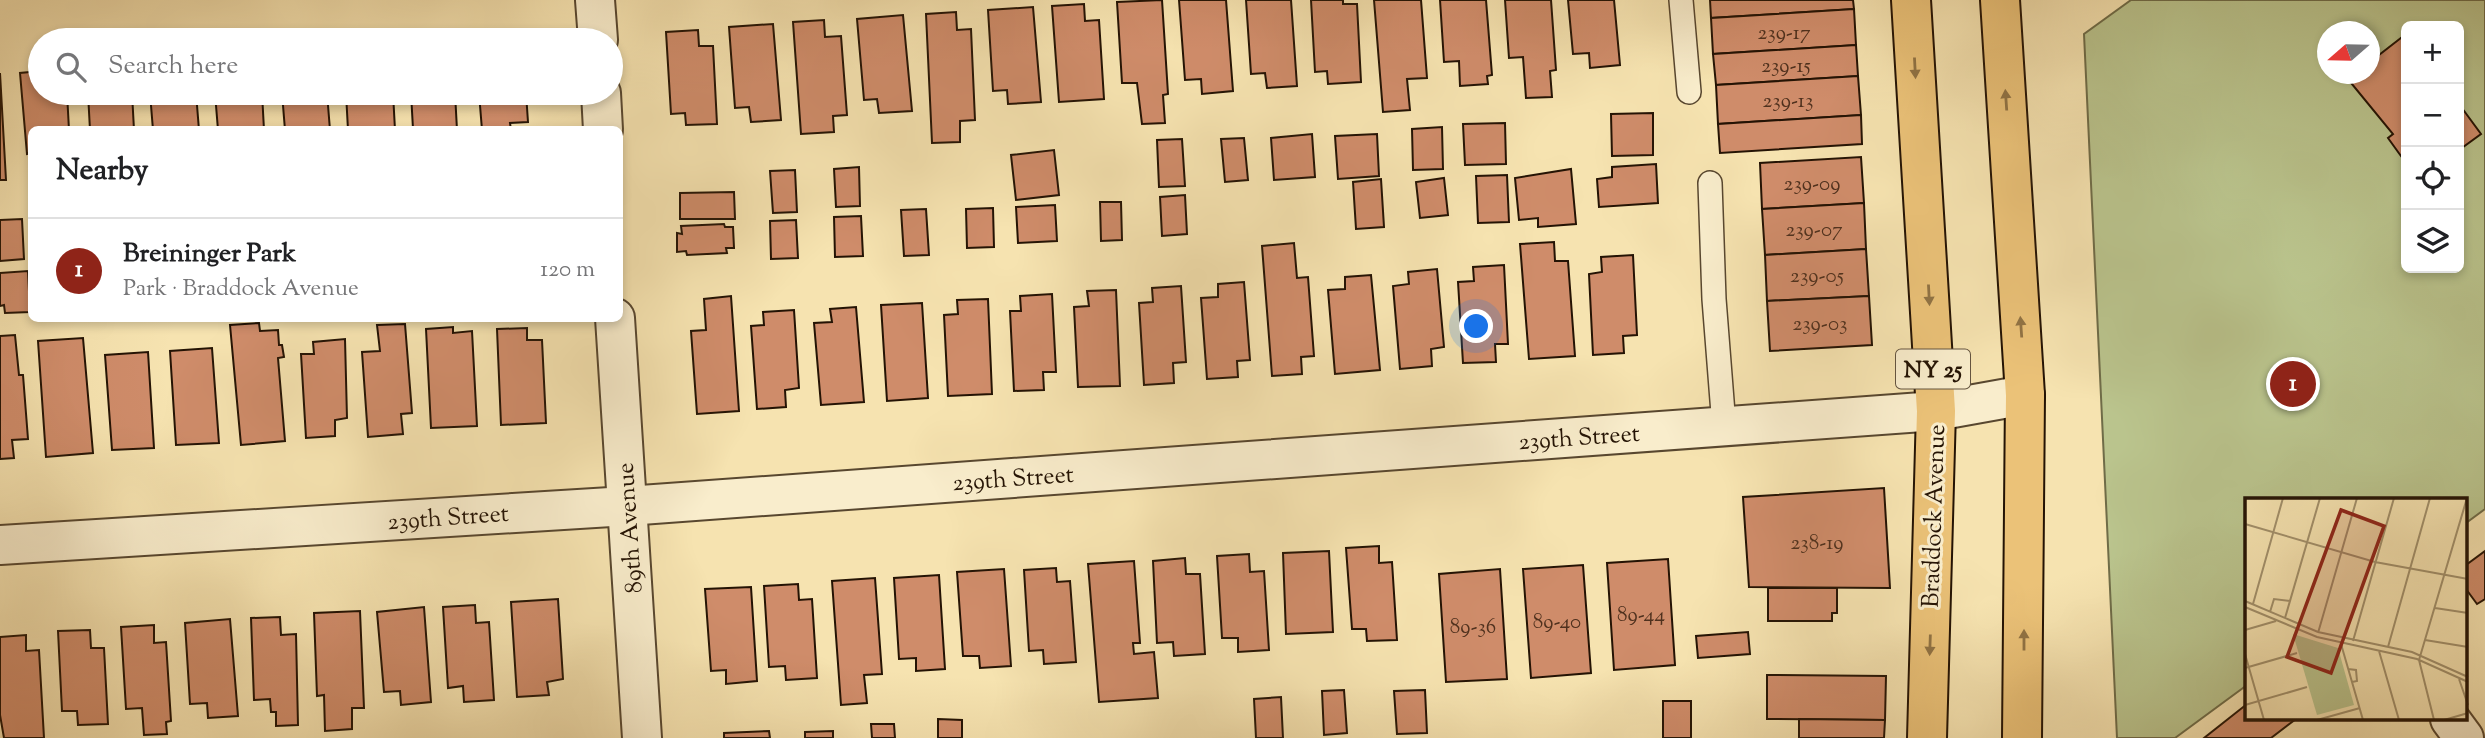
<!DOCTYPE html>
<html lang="en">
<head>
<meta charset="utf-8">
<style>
	:root { --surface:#fff; --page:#f6f6f6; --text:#202124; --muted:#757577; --line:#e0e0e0; --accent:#8f2418 }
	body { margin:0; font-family:"Sorts Mill Goudy",serif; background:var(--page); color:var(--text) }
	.controls { position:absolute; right:21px; top:21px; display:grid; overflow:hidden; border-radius:10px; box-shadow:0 4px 10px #0003 }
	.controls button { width:63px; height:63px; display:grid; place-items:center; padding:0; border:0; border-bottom:2px solid var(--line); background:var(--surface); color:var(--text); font:35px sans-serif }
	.compass { position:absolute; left:2317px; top:21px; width:63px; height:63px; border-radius:50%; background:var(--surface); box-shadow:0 4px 10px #0003; rotate:250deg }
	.you { position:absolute; left:1477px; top:327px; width:24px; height:24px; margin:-18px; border:5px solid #fff; border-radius:50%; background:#1a73e8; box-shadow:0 0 0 10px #1a73e833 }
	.badge { display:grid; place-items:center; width:46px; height:46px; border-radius:50%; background:var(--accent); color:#fff; font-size:23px; font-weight:700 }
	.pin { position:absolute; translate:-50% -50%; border:4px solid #fff; box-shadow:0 2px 7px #0006 }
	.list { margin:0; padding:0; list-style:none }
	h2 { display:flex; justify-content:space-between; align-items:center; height:91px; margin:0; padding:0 28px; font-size:30px }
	h2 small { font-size:23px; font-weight:400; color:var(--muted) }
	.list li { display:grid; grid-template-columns:46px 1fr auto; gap:21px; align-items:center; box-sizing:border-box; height:105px; padding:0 28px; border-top:2px solid var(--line) }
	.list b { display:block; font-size:26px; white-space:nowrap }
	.list p { margin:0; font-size:23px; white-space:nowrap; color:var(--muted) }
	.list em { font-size:23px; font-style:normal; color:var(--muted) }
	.icon { flex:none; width:38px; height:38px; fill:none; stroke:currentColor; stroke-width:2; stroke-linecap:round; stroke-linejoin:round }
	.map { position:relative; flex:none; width:2485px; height:738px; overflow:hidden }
	.search { position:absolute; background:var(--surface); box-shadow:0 4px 10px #0003; left:28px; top:28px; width:595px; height:77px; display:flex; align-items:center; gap:18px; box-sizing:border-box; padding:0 24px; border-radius:38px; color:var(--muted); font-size:26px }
	.panel { position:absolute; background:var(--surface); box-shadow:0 4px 10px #0003; left:28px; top:126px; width:595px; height:196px; border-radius:10px }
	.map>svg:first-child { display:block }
	.green { fill:#bac48d; stroke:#6f6c48; stroke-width:2; fill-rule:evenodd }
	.building { fill:#cf8c6a; stroke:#241304; stroke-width:2 }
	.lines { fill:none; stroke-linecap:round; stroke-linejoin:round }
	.lane-casing { stroke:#58472f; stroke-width:26 }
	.street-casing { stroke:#58472f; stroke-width:42 }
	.primary-casing { stroke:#241304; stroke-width:42 }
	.lane { stroke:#f9edcc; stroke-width:23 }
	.street { stroke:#f9edcc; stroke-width:38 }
	.primary { stroke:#ebc278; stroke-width:38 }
	.oneway { fill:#917344 }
	.labels { text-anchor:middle; stroke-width:6; stroke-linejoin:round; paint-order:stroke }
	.number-label { font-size:21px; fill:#4f311e }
	.shield { fill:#f9edcc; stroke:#645440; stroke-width:2 }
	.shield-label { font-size:23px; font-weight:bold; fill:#241304 }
	.street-label { font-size:24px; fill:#241304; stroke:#f9edcc }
	.inset-road { fill:none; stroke:#a2906b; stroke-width:2 }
	.view { fill:#8f2418; fill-opacity:0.15; stroke:#8f2418; stroke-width:3.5 }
	.inset-edge { fill:none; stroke:#241304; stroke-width:3.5 }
</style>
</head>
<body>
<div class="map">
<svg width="2485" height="738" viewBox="0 0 2485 738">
	<rect width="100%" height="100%" fill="#f6e3b0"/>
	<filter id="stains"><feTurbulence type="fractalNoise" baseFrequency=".00286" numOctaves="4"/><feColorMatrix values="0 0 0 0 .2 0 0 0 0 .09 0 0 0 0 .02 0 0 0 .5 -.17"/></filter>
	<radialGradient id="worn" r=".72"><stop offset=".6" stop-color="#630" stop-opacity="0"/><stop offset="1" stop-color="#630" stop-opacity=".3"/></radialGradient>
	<!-- green -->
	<path class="green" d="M2131,0h354v509l-19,14v-23h-219v185l-72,53h-58l-33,-704zM2406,26h53v242h-53zM2328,32h42v42h-42z"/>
	<!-- building -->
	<g class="building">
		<polygon points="1162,0 1168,94 1163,95 1165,123 1142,124 1137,83 1122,83 1117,2"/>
		<polygon points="1179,0 1226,0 1233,91 1202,94 1201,79 1185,80"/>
		<polygon points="1246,0 1291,0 1297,86 1267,88 1265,73 1251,74"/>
		<polygon points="1311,0 1343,0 1343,4 1357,4 1361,82 1328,84 1327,71 1315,72"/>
		<polygon points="1374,0 1421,0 1427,78 1407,79 1410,110 1383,112"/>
		<polygon points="1440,0 1486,0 1492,75 1487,76 1488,84 1460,86 1459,61 1444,62"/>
		<polygon points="1505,0 1551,0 1556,70 1550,71 1552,97 1526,98 1523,57 1509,58"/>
		<polygon points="1568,0 1614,0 1620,65 1590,68 1589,53 1573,54"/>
		<polygon points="1710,0 1853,0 1854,9 1711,18"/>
		<polygon points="1084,4 1085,21 1099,20 1104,99 1059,102 1052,6"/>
		<polygon points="1033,7 1041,102 1008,104 1007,90 993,91 988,10"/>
		<polygon points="1854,9 1856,45 1713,54 1711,18"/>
		<polygon points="956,12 957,30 971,29 975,120 960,121 960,142 932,143 926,14"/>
		<polygon points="903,15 912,111 879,113 877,99 864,100 857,19"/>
		<polygon points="824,20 825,37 841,36 847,115 833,116 834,132 801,134 793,22"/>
		<polygon points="773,24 781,120 751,122 749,107 735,108 729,27"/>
		<polygon points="698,30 699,46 713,46 717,124 686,125 685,113 671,114 666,32"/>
		<polygon points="2406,34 2406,163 2388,138 2393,134 2347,78 2354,74 2370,74 2370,62"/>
		<polygon points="1856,45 1858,76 1716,85 1713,54"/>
		<polygon points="40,71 40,93 67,93 69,130 32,130 32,153 27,154 20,73"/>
		<polygon points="0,73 6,180 0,180"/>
		<polygon points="1858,76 1861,115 1718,124 1716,85"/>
		<polygon points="88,93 132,93 134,130 90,130"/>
		<polygon points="150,93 196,93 199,130 153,130"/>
		<polygon points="215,93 262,93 264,130 218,130"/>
		<polygon points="282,93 327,93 330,130 285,130"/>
		<polygon points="346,93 393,93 395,130 348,130"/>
		<polygon points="411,93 455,93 457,130 413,129"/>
		<polygon points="479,93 526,93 528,122 510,123 511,130 482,130"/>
		<polygon points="2459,104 2481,134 2459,150"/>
		<polygon points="1653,113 1653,155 1612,156 1611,114"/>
		<polygon points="1861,115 1862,144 1720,153 1718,124"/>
		<polygon points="1505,123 1506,164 1465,165 1463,124"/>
		<polygon points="1442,127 1443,169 1413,170 1412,129"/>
		<polygon points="1312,134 1315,177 1274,180 1271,138"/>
		<polygon points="1377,134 1379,176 1338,179 1335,136"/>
		<polygon points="1244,138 1248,180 1225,182 1221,139"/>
		<polygon points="1182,139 1185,186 1159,187 1157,140"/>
		<polygon points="1054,150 1059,195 1016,200 1011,155"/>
		<polygon points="1861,157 1864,203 1762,209 1760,163"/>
		<polygon points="1656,164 1658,203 1599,207 1597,179 1612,177 1612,167"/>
		<polygon points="859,167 860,206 836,207 834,169"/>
		<polygon points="1571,169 1576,224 1538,227 1538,218 1519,220 1515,178"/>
		<polygon points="795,170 797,212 773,213 770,171"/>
		<polygon points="1507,175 1509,222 1478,223 1476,176"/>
		<polygon points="1444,178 1448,215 1420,218 1416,182"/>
		<polygon points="1381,179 1384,227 1356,229 1353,182"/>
		<polygon points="734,192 735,219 680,219 680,193"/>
		<polygon points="1185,195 1187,234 1162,236 1160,197"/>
		<polygon points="1100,202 1121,202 1122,240 1101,241"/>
		<polygon points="1864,203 1866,249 1765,255 1762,209"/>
		<polygon points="1055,205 1057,241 1018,243 1016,207"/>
		<polygon points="993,208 994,247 967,248 966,209"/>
		<polygon points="926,209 929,255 904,256 901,210"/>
		<polygon points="861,216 863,256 835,257 834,217"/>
		<polygon points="22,219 24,259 0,261 0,220"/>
		<polygon points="796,220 798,258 771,259 770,221"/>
		<polygon points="724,224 725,227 733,227 734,248 726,248 727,253 687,255 686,251 677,252 677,233 682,234 681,226"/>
		<polygon points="1554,242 1555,261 1568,261 1575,356 1529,359 1520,244"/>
		<polygon points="1294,243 1297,278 1308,277 1314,356 1301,357 1302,374 1272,376 1262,246"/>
		<polygon points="1866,249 1869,296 1767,301 1765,255"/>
		<polygon points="1633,255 1637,335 1623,336 1624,353 1593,355 1589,274 1602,272 1601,257"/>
		<polygon points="1504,265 1508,344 1495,344 1496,362 1463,363 1458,282 1474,281 1473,267"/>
		<polygon points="1437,269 1444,347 1431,349 1432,366 1400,369 1393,286 1409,284 1408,272"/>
		<polygon points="28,271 30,312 5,313 4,305 0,306 0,273"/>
		<polygon points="1371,275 1380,370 1335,374 1328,290 1345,289 1345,277"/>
		<polygon points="1244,282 1250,360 1237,361 1238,377 1207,379 1201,298 1218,297 1218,284"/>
		<polygon points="1181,286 1186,362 1173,363 1174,383 1144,385 1139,303 1153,302 1152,288"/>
		<polygon points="1116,290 1120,386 1078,387 1074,307 1089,306 1087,291"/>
		<polygon points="1052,294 1056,372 1043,372 1044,390 1014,391 1010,311 1021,311 1020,296"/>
		<polygon points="731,296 739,411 697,414 691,331 706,330 704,299"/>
		<polygon points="1869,296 1872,345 1770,351 1767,301"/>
		<polygon points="988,299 992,394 948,396 944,315 958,314 957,300"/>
		<polygon points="922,303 928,398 887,401 881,305"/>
		<polygon points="856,307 864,402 821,405 814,323 832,322 830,309"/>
		<polygon points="794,310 799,388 785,390 786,407 757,409 751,326 764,325 763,312"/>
		<polygon points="259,323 260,331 278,330 279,345 282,345 284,357 278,358 285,441 241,445 230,325"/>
		<polygon points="405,324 412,413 401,414 403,434 368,437 362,352 380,351 377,325"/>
		<polygon points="453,327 453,333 472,331 477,426 431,428 426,329"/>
		<polygon points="527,328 527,340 542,340 546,423 501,425 497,329"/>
		<polygon points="15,335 19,375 23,375 28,439 12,440 14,458 0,459 0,336"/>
		<polygon points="83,338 93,453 46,457 38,341"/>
		<polygon points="345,339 347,418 335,420 335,436 306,438 301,354 314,354 313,342"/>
		<polygon points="212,348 219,443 176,445 170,351"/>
		<polygon points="148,352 154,448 112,450 105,355"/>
		<polygon points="1884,488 1890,588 1749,587 1743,497"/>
		<polygon points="1379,546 1379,563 1392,562 1397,640 1367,641 1366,629 1352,629 1346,548"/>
		<polygon points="1329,551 1333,632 1286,634 1283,553"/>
		<polygon points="2485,551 2485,599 2477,604 2466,589 2466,565"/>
		<polygon points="1249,554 1250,572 1264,571 1269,650 1238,652 1238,638 1222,638 1217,556"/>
		<polygon points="1185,558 1186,574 1200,574 1205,654 1174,656 1173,642 1157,643 1153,561"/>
		<polygon points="1668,559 1675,665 1614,670 1607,563"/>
		<polygon points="1134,561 1140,643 1133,643 1134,654 1154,652 1158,698 1099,702 1088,564"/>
		<polygon points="1583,565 1591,673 1531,678 1523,569"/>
		<polygon points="1056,568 1057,582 1070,581 1076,662 1044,664 1043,650 1029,651 1024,570"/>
		<polygon points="1004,569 1011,666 980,668 979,656 963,656 957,572"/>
		<polygon points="1500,569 1507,679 1446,682 1439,574"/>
		<polygon points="939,575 945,669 916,671 916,658 899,659 894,578"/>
		<polygon points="875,578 882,674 864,675 867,703 841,705 832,581"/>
		<polygon points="798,584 799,600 812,599 817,678 786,680 785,666 769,667 764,586"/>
		<polygon points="751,587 757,681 726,684 726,670 711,671 705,589"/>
		<polygon points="1768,588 1837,588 1837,613 1832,613 1832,621 1768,621"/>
		<polygon points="558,599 563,679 547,682 549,695 517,697 511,602"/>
		<polygon points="475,605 476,623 489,622 494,700 464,702 463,686 448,688 443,607"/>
		<polygon points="424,607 431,702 401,705 400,691 384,692 377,612"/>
		<polygon points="360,611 364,708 352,708 352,729 325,731 324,695 317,696 314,613"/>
		<polygon points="280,617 281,635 296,634 298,725 276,726 276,712 271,712 270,699 254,700 251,618"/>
		<polygon points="230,619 238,716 208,718 207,703 190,704 185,623"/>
		<polygon points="154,625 154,643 166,642 171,721 166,722 167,734 144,735 142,708 126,709 121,627"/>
		<polygon points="90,630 91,648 104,648 108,724 78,725 77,711 62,711 58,631"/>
		<polygon points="1748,632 1750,654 1698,658 1696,636"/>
		<polygon points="26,635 26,651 39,650 44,738 4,738 0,715 0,637"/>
		<polygon points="1767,675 1886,676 1885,720 1767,719"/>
		<polygon points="1344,690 1347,733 1324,735 1322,691"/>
		<polygon points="1425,690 1427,733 1397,734 1394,691"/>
		<polygon points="1281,697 1283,738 1256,738 1254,699"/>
		<rect x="1663" y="701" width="28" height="37"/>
		<polygon points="2247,704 2247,719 2296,719 2271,738 2204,738"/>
		<polygon points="938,719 962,720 962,738 938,738"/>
		<polygon points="1799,719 1885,720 1884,738 1799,738"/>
		<polygon points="871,724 894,724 895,738 872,738"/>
		<polygon points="769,731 770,738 724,738 724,733"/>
		<polygon points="833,731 833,738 805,738 805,732"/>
	</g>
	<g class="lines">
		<defs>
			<g id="lane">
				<polyline points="1681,0 1689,92"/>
				<polyline points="1710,183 1714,299 1724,426"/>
			</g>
			<g id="street">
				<polyline points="595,0 598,40"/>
				<polyline points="601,93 603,130"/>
				<polyline points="615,318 642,738"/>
				<polyline points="0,545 627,506 1936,411 2025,395"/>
				<polyline points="2450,719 2464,738"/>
			</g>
			<g id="primary">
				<polyline points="1911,0 1936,411 1927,738"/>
				<polyline points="2000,0 2025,395 2022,738"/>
			</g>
		</defs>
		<!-- lane casing -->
		<use href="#lane" class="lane-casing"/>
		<!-- street casing -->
		<use href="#street" class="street-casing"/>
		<!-- primary casing -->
		<use href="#primary" class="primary-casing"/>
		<!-- lane -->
		<use href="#lane" class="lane"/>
		<!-- street -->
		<use href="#street" class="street"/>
		<!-- primary -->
		<use href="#primary" class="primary"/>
	</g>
	<!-- one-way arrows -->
	<defs><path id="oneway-solid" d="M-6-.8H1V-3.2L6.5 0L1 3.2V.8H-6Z" transform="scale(1.75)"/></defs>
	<g class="oneway">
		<use href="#oneway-solid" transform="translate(1915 68) rotate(87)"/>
		<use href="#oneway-solid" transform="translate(2006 100) rotate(-94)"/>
		<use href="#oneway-solid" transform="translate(1929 295) rotate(87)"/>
		<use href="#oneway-solid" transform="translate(2021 327) rotate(-94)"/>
		<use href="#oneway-solid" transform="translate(2024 640) rotate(-90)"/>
		<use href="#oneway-solid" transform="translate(1930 645) rotate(92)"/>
	</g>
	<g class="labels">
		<!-- number labels -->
		<g class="number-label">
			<text x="1784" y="39">239-17</text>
			<text x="1786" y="72">239-15</text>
			<text x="1788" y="107">239-13</text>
			<text x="1812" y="190">239-09</text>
			<text x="1814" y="236">239-07</text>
			<text x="1817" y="282">239-05</text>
			<text x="1820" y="330">239-03</text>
			<text x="1817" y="549">238-19</text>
			<text x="1641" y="621">89-44</text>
			<text x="1557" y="628">89-40</text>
			<text x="1473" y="633">89-36</text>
		</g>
		<!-- shield labels -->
		<rect class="shield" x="1896" y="349.5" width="74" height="39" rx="5"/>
		<g class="shield-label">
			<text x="1933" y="377">NY 25</text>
		</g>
		<!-- street labels -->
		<g class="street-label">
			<text transform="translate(1579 437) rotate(-4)" y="8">239th Street</text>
			<text transform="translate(1013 478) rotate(-4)" y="8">239th Street</text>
			<text transform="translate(1933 516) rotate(-88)" y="8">Braddock Avenue</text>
			<text transform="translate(448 517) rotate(-4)" y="8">239th Street</text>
			<text transform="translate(629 528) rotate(-94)" y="8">89th Avenue</text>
		</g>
	</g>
	<!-- overview -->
	<g transform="translate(2245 498)">
		<rect width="222" height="222" fill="#f6e3b0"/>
		<path d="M48,136l45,14 16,57 -37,10z" fill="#bac48d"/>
		<path class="inset-road" d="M0,26l130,38 93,17M0,103l73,31 94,20 56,25M8,106l30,-106M0,109l72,30 100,22 51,23M190,110l33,5M25,114l4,-13 16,2M40,120l35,-120M0,132l31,-9M73,135l39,-135M180,142l43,7M108,143l41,-143M96,146l22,76M143,149l42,-149M134,153l20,69M0,156l19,66M0,170l52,-15M103,171l8,1 1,11 -5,1M214,181l9,26M0,207l62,-18M72,222l43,-12M189,222l-15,-60 48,-162M199,222l24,-7"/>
		<path class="view" d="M96,12l43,16 -53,147 -44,-16z"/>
		<rect width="222" height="222" class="inset-edge"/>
	</g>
	<rect width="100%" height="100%" filter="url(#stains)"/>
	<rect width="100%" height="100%" fill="url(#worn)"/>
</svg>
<div class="controls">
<button>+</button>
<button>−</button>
<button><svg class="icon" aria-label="locate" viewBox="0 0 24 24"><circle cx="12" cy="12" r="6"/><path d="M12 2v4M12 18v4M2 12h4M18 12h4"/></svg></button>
<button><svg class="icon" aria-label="layers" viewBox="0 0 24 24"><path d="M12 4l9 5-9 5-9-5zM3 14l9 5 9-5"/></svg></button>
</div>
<svg class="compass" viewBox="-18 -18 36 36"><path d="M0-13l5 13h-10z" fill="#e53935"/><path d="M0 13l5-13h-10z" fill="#757577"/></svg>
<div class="you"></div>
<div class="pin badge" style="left:2293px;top:384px">1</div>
<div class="search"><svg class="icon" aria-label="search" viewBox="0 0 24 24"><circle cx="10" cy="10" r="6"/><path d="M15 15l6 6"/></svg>Search here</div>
<section class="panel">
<h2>Nearby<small></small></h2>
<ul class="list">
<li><span class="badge">1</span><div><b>Breininger Park</b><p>Park · Braddock Avenue</p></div><em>120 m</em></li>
</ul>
</section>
</div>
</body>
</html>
